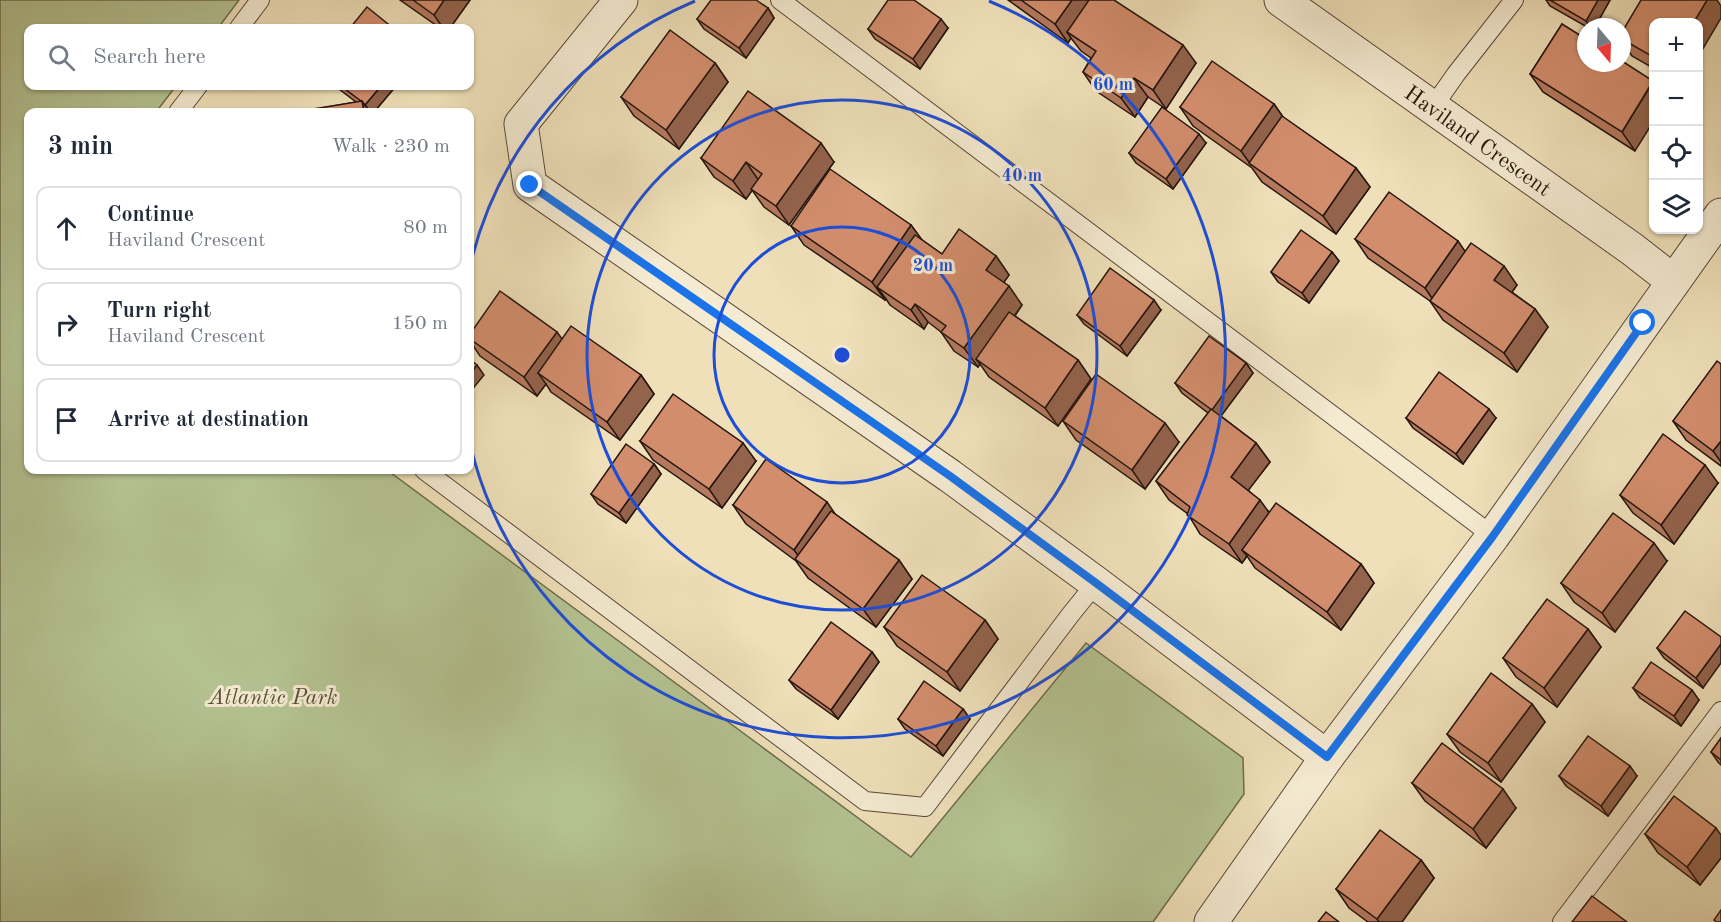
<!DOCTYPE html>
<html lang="en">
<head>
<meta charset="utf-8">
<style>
	:root { --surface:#fff; --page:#f6f6f7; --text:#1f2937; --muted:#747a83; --line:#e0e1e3 }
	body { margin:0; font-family:"Old Standard TT",serif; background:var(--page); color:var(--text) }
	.controls { position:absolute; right:18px; top:18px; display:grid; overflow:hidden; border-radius:12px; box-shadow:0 2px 4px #0004 }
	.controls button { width:54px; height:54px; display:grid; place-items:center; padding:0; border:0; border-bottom:2px solid var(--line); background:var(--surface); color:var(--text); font:30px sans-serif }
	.compass { position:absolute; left:1577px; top:18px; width:54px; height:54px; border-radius:50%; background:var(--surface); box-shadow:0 2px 4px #0004; rotate:161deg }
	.stop { position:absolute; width:18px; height:18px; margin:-14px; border:4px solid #1a73e8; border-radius:50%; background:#fff }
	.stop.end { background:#1a73e8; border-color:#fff; box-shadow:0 2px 6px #0008 }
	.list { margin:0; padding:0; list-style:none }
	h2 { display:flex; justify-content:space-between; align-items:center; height:78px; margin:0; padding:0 24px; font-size:26px }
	h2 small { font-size:20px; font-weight:400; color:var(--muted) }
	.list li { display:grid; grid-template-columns:39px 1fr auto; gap:18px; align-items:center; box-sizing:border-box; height:84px; margin:0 12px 12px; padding:0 12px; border:2px solid var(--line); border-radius:12px }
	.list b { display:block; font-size:22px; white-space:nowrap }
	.list p { margin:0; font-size:20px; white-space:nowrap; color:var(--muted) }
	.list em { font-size:20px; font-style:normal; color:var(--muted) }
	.icon { flex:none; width:33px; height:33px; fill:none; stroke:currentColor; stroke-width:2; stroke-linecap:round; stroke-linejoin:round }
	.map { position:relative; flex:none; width:1721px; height:922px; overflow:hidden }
	.search { position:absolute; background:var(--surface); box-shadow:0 2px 4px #0004; left:24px; top:24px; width:450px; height:66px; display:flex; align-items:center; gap:15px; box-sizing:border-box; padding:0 21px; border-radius:12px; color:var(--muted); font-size:22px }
	.panel { position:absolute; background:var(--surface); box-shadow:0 2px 4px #0004; left:24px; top:108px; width:450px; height:366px; border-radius:12px }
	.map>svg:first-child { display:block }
	.green { fill:#b5c392; stroke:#6d6c50; stroke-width:1.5 }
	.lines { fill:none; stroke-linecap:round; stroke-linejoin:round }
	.service-casing { stroke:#584839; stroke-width:20 }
	.minor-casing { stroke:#584839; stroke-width:35 }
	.service { stroke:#f5ebd2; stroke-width:18 }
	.minor { stroke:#f5ebd2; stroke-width:33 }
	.wall { fill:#b5795e; stroke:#25150e; stroke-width:1.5 }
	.shaded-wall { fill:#93634c; stroke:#25150e; stroke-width:1.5 }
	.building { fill:#d28d6d; stroke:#25150e; stroke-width:1.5 }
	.route { stroke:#1a73e8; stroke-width:8 }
	.ring { fill:none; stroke:#1d4ed8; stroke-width:3 }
	.labels { text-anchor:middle; stroke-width:6; stroke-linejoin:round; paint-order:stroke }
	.street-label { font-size:22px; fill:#25150e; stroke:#f5ebd2 }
	.park-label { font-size:22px; font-style:italic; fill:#57523c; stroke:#f5ebd2 }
	.centre { fill:#1d4ed8; stroke:#f5ebd2; stroke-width:3 }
	.ring-label { font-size:18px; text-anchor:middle; font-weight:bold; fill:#1d4ed8; stroke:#f5ebd2; stroke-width:6; stroke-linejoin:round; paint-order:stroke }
</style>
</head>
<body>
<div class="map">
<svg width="1721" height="922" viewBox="0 0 1721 922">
	<rect width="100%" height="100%" fill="#efe0b9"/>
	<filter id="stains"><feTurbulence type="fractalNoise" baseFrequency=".00333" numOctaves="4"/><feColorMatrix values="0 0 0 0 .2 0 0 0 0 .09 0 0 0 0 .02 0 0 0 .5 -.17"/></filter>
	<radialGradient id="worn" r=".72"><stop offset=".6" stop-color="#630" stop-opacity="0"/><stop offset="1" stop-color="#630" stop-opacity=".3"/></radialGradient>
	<!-- green -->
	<polygon class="green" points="0,0 239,0 218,28 28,28 28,86 176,86 156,112 28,112 28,470 387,470 911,857 1086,643 1243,758 1244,794 1153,922 0,922"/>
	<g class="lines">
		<defs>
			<g id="service">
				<polyline points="780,0 1493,536"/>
				<polyline points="239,28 260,0"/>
				<polyline points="1433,107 1456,74 1514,0"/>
				<polyline points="178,112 198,86"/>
				<polyline points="424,470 865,801 925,807 1071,614 1096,583"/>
				<polyline points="1562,922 1721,711"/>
			</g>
			<g id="minor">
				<polyline points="621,0 521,124 530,185 950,476 1096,583 1327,757"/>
				<path id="s1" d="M1281,0l351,249 41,32"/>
				<polyline points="1211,922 1327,757 1493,536 1721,215"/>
			</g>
		</defs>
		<!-- service casing -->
		<use href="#service" class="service-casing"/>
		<!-- minor casing -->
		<use href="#minor" class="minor-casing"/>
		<!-- service -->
		<use href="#service" class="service"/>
		<!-- minor -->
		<use href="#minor" class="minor"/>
	</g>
	<!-- wall -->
	<g class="wall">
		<polygon points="400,0 470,0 450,28 440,28"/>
		<polygon points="1008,0 1114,0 1196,63 1166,109 1148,97 1135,117 1096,91 1083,72 1091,58 1081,51 1071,38 1068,43"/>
		<polygon points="1546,0 1610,0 1595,27 1587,27 1550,6"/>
		<polygon points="768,8 774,18 746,58 704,29 697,19"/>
		<polygon points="1653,22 1653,68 1632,56 1622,41 1622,32"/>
		<polygon points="1562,24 1635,151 1543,92 1530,74"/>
		<polygon points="948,28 920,69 875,39 868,29"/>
		<polygon points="715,63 728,82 679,149 634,116 621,97"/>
		<polygon points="335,86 396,86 374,112 301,112 356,102"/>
		<polygon points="1274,104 1283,117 1356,168 1370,187 1336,234 1262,182 1252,168 1193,126 1180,107"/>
		<polygon points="1206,143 1173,189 1136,163 1129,153"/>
		<polygon points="701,158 834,162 789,225 764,207 752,190 746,199 714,177"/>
		<polygon points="911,225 921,239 942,254 996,256 1009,275 1004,282 1022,305 1015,316 1078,360 1091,379 1058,426 989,377 980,364 978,367 954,351 941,332 928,322 924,329 890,305 886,299 885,300 804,245 791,226"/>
		<polygon points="1355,239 1465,251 1517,285 1512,292 1535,309 1548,327 1517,372 1443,320 1430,301 1368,258"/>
		<polygon points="1332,252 1339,261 1309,303 1278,282 1271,272"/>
		<polygon points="1161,310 1127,356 1084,324 1077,315"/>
		<polygon points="470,334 562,339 641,375 654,394 620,440 551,392 546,384 537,396 480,356 470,341"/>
		<polygon points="1246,363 1253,373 1221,416 1256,443 1270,462 1248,490 1269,512 1361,564 1374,583 1341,630 1255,568 1247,556 1242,563 1200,534 1188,514 1169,500 1156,481 1208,413 1182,393 1175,383"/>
		<polygon points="1721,364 1721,466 1686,440 1673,421"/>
		<polygon points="1406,418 1496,418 1463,464 1413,428"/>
		<polygon points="1063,421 1179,442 1145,489 1076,440"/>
		<polygon points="640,441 756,461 722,508 653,460"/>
		<polygon points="654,464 661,474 626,523 598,504 591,494"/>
		<polygon points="1718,483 1674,544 1633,513 1620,495"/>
		<polygon points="733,505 835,514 899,560 912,579 876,627 808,578 796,561 746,524"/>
		<polygon points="1667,561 1615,632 1574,602 1561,583"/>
		<polygon points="985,620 998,639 960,691 897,646 884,627"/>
		<polygon points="1588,629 1601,647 1557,707 1516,677 1503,658"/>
		<polygon points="1721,637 1703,688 1664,658 1657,648"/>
		<polygon points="872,652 879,662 838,719 796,689 789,680"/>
		<polygon points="1633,688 1699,700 1681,726 1640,698"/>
		<polygon points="1532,704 1545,722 1501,782 1460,752 1447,734"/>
		<polygon points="963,709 970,719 943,756 905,729 898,719"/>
		<polygon points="1721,738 1721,765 1718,762 1711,752"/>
		<polygon points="1559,776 1637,776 1608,816 1566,786"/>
		<polygon points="1412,783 1516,808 1486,848 1425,801"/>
		<polygon points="1645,834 1721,835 1721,858 1700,885 1658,853"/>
		<polygon points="1421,860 1434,878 1402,922 1368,922 1349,908 1336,889"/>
	</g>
	<!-- shaded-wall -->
	<g class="shaded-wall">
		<polygon points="444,0 470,0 450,28 443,28 434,15"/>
		<polygon points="1072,0 1098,0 1067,32 1071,38 1068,43 1055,24"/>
		<polygon points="1598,0 1610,0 1595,27 1590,27 1586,21"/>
		<polygon points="1707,0 1717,0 1721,6 1721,18 1698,57 1698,22 1694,22"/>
		<polygon points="768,8 774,18 746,58 739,48"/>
		<polygon points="941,19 948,28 920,69 913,59"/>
		<polygon points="1183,45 1196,63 1166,109 1153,90"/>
		<polygon points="715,63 728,82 679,149 666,130"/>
		<polygon points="1134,78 1148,97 1135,117 1121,98"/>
		<polygon points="1653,82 1653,122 1635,151 1622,132"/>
		<polygon points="381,86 396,86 374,112 371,112 365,105"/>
		<polygon points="362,101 370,112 364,112"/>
		<polygon points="1274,104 1287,123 1251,165 1241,151"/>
		<polygon points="1199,134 1206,143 1173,189 1166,179"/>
		<polygon points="821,143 834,162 789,225 776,206"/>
		<polygon points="746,162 759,181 746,199 733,181"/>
		<polygon points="1356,168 1370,187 1336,234 1323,216"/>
		<polygon points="911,225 925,244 877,287 886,299 885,300 872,282"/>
		<polygon points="1458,241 1471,260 1438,307 1425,288"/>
		<polygon points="1332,252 1339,261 1309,303 1302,293"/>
		<polygon points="996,256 1009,275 999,289 986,270"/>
		<polygon points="1504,266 1517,285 1507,299 1494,280"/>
		<polygon points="1009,286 1022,305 981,362 976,359 980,364 978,367 964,348"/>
		<polygon points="1154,300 1161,310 1127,356 1120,346"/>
		<polygon points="915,304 928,322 924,329 911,310"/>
		<polygon points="1535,309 1548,327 1517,372 1504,353"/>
		<polygon points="557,332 570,350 538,373 546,384 537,396 524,377"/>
		<polygon points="1078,360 1091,379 1058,426 1045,408"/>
		<polygon points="1246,363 1253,373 1218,420 1211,410"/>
		<polygon points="477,365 484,375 470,392 470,374"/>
		<polygon points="641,375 654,394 620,440 607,422"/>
		<polygon points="1489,409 1496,418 1463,464 1456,454"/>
		<polygon points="1165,423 1179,442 1145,489 1132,470"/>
		<polygon points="1721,441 1721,462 1713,451"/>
		<polygon points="743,443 756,461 722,508 709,489"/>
		<polygon points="1256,443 1270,462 1244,496 1231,477"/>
		<polygon points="654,464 661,474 626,523 619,513"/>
		<polygon points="1705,465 1718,483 1674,544 1661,525"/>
		<polygon points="1260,500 1273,518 1242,550 1247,556 1242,563 1229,544"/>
		<polygon points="827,502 840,521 807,568 794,550"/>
		<polygon points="1654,543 1667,561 1615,632 1602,613"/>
		<polygon points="899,560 912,579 876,627 863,609"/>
		<polygon points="1361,564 1374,583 1341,630 1327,612"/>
		<polygon points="985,620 998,639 960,691 947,672"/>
		<polygon points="1588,629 1601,647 1557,707 1544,688"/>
		<polygon points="1721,644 1721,663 1703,688 1696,678"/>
		<polygon points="872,652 879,662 838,719 831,710"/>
		<polygon points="1692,690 1699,700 1681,726 1674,716"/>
		<polygon points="1532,704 1545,722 1501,782 1488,763"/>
		<polygon points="963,709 970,719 943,756 936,746"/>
		<polygon points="1630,766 1637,776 1608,816 1601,806"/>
		<polygon points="1503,789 1516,808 1486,848 1473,829"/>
		<polygon points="1716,828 1721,835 1721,858 1700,885 1687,867"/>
		<polygon points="1421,860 1434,878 1402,922 1379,922 1377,919"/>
	</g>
	<!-- building -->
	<g class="building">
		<polygon points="413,0 444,0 434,15"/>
		<polygon points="711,0 756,0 768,8 739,48 697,19"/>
		<polygon points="888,0 914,0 941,19 913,59 868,29"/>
		<polygon points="1021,0 1072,0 1055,24"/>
		<polygon points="1089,0 1114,0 1183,45 1153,90 1134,78 1121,98 1083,72 1096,51 1067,32"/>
		<polygon points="1550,0 1598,0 1586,21"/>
		<polygon points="1641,0 1707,0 1694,22 1653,22 1653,57 1622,39 1622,32"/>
		<polygon points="367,7 393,28 350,28"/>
		<polygon points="1562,24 1586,39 1586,63 1622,63 1622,61 1653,81 1622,132 1530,74"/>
		<polygon points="670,30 715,63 666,130 621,97"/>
		<polygon points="1212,61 1274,104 1241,151 1180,107"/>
		<polygon points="341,86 381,86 365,105 362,101 361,101"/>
		<polygon points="748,91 821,143 776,206 751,189 762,174 746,162 733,181 701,158"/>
		<polygon points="362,101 364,112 301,112 301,111"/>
		<polygon points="1162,107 1199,134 1166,179 1129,153"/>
		<polygon points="1282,116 1356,168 1323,216 1249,163"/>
		<polygon points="830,169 911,225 872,282 791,226"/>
		<polygon points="1389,192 1458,241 1425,288 1355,239"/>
		<polygon points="959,229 996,256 986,270 1009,286 964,348 941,332 946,326 915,304 911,310 877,287 915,235 942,254"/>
		<polygon points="1301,230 1332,252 1302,293 1271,272"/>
		<polygon points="1471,243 1504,266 1494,280 1535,309 1504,353 1430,301"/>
		<polygon points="1110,268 1154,300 1120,346 1077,315"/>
		<polygon points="500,291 557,332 524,377 470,339 470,334"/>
		<polygon points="1009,312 1078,360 1045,408 976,359"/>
		<polygon points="571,326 641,375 607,422 538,373"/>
		<polygon points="1209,336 1246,363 1212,410 1175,383"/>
		<polygon points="470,359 477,365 470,374"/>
		<polygon points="1717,361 1721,364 1721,441 1713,451 1673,421"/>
		<polygon points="1439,372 1489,409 1456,454 1406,418"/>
		<polygon points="1096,374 1165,423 1132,470 1063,421"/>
		<polygon points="673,394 743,443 709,489 640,441"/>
		<polygon points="1211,409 1256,443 1231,477 1260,500 1229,544 1187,515 1190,507 1156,481"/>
		<polygon points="1663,434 1705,465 1661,525 1620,495"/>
		<polygon points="626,444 654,464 619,513 591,494"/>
		<polygon points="766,459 827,502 794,550 733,505"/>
		<polygon points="1276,503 1361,564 1327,612 1242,550"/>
		<polygon points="831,511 899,560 863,609 795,559"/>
		<polygon points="1613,513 1654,543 1602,613 1561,583"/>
		<polygon points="922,575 985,620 947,672 884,627"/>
		<polygon points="1547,599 1588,629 1544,688 1503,658"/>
		<polygon points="1685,611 1721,637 1721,644 1696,678 1657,648"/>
		<polygon points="831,622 872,652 831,710 789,680"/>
		<polygon points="1651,662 1692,690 1674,716 1633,688"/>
		<polygon points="1491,673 1532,704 1488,763 1447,734"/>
		<polygon points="924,681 963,709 936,746 898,719"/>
		<polygon points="1588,736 1630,766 1601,806 1559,776"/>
		<polygon points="1721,738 1721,760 1711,752"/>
		<polygon points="1442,743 1503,789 1473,829 1412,783"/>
		<polygon points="1674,796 1716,828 1687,867 1645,834"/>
		<polygon points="1380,830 1421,860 1377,919 1336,889"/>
		<polygon points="1592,896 1627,922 1572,922"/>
		<polygon points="1721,910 1721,922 1717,922 1714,920"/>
		<polygon points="1326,912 1339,922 1318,922"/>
	</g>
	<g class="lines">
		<!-- route -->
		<polyline class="route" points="530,185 950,476 1096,583 1327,757 1493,536 1643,323"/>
	</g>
	<!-- distance rings -->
	<g class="ring">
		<circle cx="842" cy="355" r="128"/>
		<circle cx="842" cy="355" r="255"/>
		<path d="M470 266A383 383 0 0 1 695 1M989 1A383 383 0 1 1 470 444"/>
	</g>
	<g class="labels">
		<!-- street labels -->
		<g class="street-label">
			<text dy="8" stroke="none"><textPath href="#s1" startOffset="242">Haviland Crescent</textPath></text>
		</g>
		<!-- park labels -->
		<g class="park-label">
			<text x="273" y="704">Atlantic Park</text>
		</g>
	</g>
	<circle cx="842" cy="355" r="9" class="centre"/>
	<g class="ring-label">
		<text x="1113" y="90">60 m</text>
		<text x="1022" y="181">40 m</text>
		<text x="933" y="271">20 m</text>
	</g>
	<rect width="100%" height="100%" filter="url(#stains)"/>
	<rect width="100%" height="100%" fill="url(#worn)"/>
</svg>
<div class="controls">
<button>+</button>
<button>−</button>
<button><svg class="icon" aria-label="locate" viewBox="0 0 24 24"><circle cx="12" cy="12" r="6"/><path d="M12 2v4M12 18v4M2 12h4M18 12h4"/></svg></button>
<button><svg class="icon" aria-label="layers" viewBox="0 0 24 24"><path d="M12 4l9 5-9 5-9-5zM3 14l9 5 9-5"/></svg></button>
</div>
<svg class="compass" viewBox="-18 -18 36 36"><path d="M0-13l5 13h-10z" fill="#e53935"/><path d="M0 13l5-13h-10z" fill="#747a83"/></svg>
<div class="stop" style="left:1643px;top:323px"></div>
<div class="stop end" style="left:530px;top:185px"></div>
<div class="search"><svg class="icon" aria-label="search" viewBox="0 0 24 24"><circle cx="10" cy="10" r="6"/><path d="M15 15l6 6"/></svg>Search here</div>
<section class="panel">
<h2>3 min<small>Walk · 230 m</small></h2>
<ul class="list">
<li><svg class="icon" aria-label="ahead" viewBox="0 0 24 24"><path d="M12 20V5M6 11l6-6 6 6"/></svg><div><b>Continue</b><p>Haviland Crescent</p></div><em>80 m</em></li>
<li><svg class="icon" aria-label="right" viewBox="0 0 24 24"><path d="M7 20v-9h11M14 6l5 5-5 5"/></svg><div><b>Turn right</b><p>Haviland Crescent</p></div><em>150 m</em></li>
<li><svg class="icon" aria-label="arrive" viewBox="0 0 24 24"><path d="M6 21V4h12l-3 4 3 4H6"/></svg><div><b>Arrive at destination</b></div></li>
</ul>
</section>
</div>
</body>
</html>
